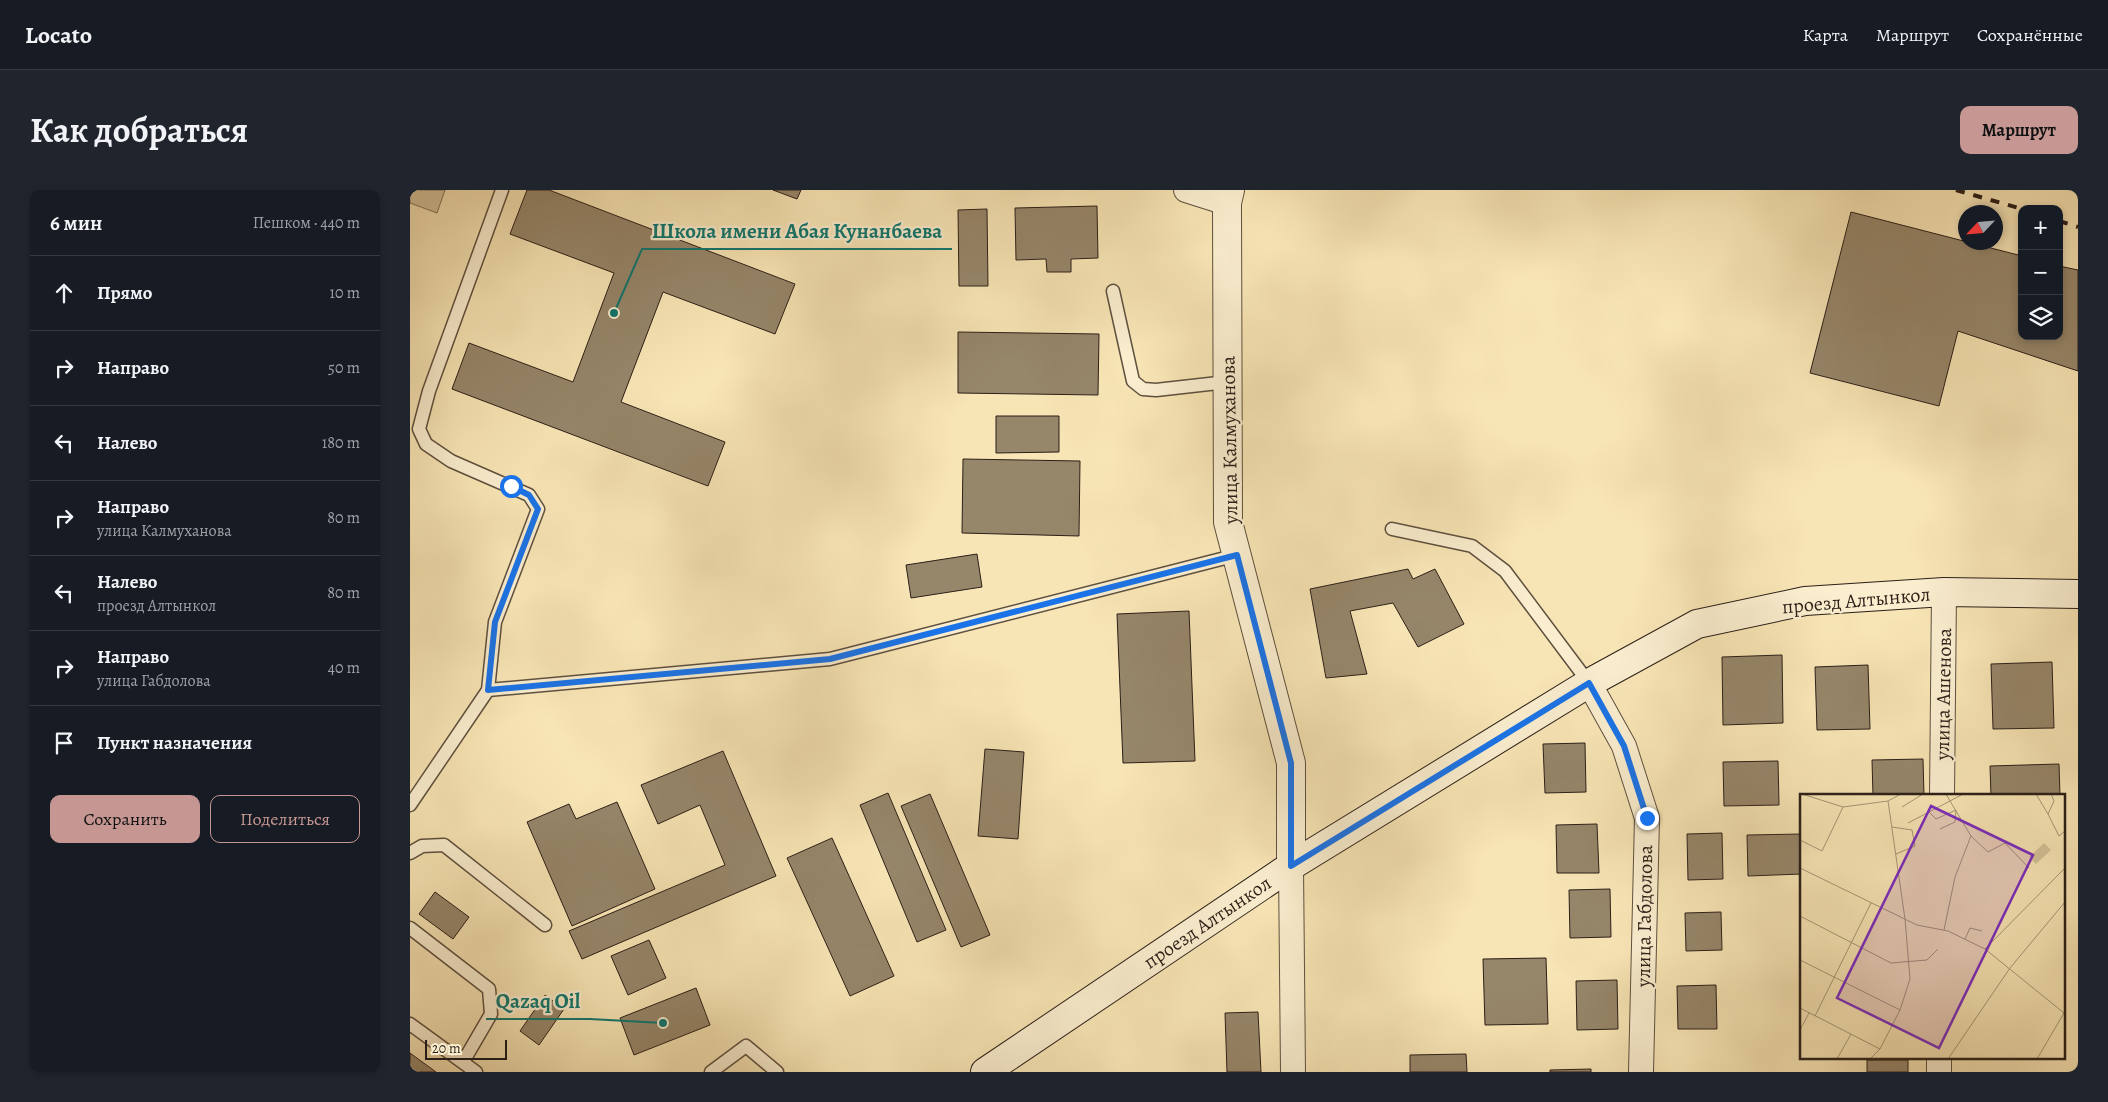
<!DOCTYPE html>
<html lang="ru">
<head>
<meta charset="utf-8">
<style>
	:root { --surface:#171b24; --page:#20242c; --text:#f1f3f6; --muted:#9ea1a6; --line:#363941; --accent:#c59692 }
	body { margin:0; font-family:Alegreya,serif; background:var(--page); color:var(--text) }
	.controls { position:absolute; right:15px; top:15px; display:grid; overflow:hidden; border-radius:10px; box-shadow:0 2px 8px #0003 }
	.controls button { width:45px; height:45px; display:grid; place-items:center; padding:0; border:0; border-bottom:1px solid var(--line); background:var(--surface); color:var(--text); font:25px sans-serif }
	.compass { position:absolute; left:1548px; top:15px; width:45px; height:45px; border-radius:50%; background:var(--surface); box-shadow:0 2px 8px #0003; rotate:244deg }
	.scale { position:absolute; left:15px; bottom:12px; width:82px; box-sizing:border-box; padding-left:5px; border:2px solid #2b1f18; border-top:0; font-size:14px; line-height:18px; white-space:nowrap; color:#2b1f18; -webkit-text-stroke:4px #faeecf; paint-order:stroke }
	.stop { position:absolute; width:15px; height:15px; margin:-11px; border:4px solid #1a73e8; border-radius:50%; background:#fff }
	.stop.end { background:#1a73e8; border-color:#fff; box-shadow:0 1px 5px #0008 }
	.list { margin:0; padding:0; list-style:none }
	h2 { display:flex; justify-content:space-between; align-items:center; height:65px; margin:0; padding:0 20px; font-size:21px }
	h2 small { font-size:16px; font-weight:400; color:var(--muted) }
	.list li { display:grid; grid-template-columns:32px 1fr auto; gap:15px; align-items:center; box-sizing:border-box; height:75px; padding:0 20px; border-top:1px solid var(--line) }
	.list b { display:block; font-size:19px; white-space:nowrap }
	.list p { margin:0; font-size:16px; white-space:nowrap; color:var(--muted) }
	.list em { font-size:16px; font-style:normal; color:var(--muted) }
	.actions { display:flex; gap:10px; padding:15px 20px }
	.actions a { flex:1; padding:11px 0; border:1px solid var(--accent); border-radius:10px; text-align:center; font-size:18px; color:var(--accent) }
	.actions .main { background:var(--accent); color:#111 }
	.icon { flex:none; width:28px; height:28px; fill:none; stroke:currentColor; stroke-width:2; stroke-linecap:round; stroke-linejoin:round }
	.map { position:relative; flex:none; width:1668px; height:882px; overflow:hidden; border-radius:10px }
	header { display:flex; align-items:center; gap:30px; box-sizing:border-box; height:70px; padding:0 25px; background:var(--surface); border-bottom:1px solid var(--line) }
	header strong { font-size:24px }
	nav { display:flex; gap:28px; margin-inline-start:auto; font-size:18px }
	.intro { display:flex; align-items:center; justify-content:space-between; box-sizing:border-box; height:120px; padding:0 30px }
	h1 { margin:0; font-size:35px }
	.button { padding:12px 22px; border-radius:10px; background:var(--accent); color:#111; font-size:18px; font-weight:700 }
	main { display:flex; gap:30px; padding:0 30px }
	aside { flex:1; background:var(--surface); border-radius:10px; box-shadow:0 2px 8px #0003 }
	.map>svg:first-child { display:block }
	.green { fill:#d5c39a; stroke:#807159 }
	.building { fill:#96866a; stroke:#2b1f18 }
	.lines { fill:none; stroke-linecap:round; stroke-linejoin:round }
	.service-casing { stroke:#5e503f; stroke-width:15 }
	.minor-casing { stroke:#5e503f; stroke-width:26 }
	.tertiary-casing { stroke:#5e503f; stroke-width:30 }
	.secondary-casing { stroke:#2b1f18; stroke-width:30 }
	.service { stroke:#faeecf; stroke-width:12 }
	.minor { stroke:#faeecf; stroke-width:24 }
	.tertiary { stroke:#faeecf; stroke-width:28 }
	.secondary { stroke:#faeecf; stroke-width:28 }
	.rail { stroke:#2b1f18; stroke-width:4; stroke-dasharray:9 9; stroke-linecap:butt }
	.route { stroke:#1a73e8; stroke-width:6 }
	.labels { text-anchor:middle; stroke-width:4.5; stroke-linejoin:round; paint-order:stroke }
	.street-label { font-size:20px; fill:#2b1f18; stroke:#faeecf }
	.inset-road { fill:none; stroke:#a69676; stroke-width:1 }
	.view { fill:#7b2cbf; fill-opacity:0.15; stroke:#7b2cbf; stroke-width:2.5 }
	.inset-edge { fill:none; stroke:#2b1f18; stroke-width:2.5 }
	.leader { fill:none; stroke:#0f766e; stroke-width:2 }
	.callout-dot { fill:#0f766e; stroke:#faeecf; stroke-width:2 }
	.callout-label { font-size:21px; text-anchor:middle; font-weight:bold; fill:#0f766e; stroke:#faeecf; stroke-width:4.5; stroke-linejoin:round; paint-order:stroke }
</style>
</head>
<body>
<header>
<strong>Locato</strong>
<nav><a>Карта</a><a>Маршрут</a><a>Сохранённые</a></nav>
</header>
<div class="intro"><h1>Как добраться</h1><a class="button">Маршрут</a></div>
<main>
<aside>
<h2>6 мин<small>Пешком · 440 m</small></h2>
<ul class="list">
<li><svg class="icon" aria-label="ahead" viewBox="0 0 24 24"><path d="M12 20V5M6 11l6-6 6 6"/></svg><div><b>Прямо</b></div><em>10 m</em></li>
<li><svg class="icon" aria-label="right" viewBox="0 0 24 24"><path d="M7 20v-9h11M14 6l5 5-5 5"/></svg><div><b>Направо</b></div><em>50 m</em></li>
<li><svg class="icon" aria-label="left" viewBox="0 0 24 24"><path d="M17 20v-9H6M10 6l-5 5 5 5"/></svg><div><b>Налево</b></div><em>180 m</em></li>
<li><svg class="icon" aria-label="right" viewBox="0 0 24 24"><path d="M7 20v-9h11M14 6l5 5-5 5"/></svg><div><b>Направо</b><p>улица Калмуханова</p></div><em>80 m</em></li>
<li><svg class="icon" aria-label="left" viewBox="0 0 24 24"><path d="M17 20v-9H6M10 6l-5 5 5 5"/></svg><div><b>Налево</b><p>проезд Алтынкол</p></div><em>80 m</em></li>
<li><svg class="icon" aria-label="right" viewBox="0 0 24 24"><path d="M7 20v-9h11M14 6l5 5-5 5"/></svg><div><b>Направо</b><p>улица Габдолова</p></div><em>40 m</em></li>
<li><svg class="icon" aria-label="arrive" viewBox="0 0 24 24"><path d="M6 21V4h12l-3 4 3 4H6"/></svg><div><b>Пункт назначения</b></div></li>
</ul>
<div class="actions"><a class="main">Сохранить</a><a>Поделиться</a></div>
</aside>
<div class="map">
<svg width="1668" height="882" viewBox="0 0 1668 882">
	<rect width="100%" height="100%" fill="#f8e5b5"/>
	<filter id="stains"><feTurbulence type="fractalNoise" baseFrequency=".004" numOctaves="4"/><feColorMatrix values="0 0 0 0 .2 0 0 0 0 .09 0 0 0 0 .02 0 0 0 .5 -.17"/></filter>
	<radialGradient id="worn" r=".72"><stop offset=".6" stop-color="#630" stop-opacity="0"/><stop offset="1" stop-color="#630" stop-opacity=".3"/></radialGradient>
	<!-- green -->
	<polygon class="green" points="0,0 35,0 27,23 0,13"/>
	<!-- building -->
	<g class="building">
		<polygon points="117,0 139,0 385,94 365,144 253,102 211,212 315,252 298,296 42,199 59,153 163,192 204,83 100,44"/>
		<polygon points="363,0 391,0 387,9"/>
		<polygon points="687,16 688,68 661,69 661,82 637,82 636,69 606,70 605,18"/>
		<polygon points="577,19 578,96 549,96 548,20"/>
		<polygon points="1441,22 1612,66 1612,146 1649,146 1649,76 1668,80 1668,181 1548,141 1529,216 1400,183"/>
		<polygon points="548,142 689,144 688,205 548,203"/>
		<polygon points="586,226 649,226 649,262 586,263"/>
		<polygon points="553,269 670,271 669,346 552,343"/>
		<polygon points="567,364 572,397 501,408 496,375"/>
		<polygon points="998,379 1003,389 1025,379 1054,434 1008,457 983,413 940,421 957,484 916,488 900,399"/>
		<polygon points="779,421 785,571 713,573 707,424"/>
		<polygon points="1372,465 1373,533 1313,535 1312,467"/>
		<polygon points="1642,472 1644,538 1583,539 1581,474"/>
		<polygon points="1458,475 1460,539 1407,540 1405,477"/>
		<polygon points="1175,553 1176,602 1135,603 1133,554"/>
		<polygon points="575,559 614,562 608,649 568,646"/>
		<polygon points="313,561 366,686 172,769 159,741 315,675 290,615 248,634 231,595"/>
		<polygon points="1513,569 1514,606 1463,606 1462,570"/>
		<polygon points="1368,571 1369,615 1314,616 1313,572"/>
		<polygon points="1649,574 1650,606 1581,606 1580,576"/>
		<polygon points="478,603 536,740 507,752 450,615"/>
		<polygon points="520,604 580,745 551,757 491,616"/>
		<polygon points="207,612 245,699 162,736 117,632 159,614 166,629"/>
		<polygon points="1187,634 1189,683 1147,683 1146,635"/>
		<polygon points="1312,643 1313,689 1278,690 1277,644"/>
		<polygon points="1392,644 1392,684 1338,686 1337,645"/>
		<polygon points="422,648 484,786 440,806 377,668"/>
		<polygon points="1200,699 1201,747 1160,748 1159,700"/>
		<polygon points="25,702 59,727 43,749 9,724"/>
		<polygon points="1311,722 1312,760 1276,761 1275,723"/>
		<polygon points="239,750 256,788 218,805 201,766"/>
		<polygon points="1136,768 1138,834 1075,835 1073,769"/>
		<polygon points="1207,790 1208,839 1167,840 1166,791"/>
		<polygon points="1306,795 1307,839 1268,839 1267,796"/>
		<polygon points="286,798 300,835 224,865 210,828"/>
		<polygon points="135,805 154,819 129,855 110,841"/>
		<polygon points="848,822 851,882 817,882 815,823"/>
		<polygon points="0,863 26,882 0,882"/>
		<polygon points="1056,864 1057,882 1000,882 1000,865"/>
		<rect x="1457" y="870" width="41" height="12"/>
		<polygon points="1181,879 1181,882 1140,882 1140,880"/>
	</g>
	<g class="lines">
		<defs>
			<g id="service">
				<polyline points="703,101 723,191 733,199 746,200 817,192"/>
				<polyline points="982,339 1062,356 1095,381 1179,493"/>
				<polyline points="78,500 420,469 827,365"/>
				<polyline points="0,615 78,500 85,432 128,319 119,305 41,271 16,254 9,239 19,201 92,0"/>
				<polyline points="0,663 12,656 34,655 135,735"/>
				<polyline points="0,738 79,799 81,824 53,872"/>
				<polyline points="0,834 66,882"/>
				<polyline points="301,882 336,856 367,882"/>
			</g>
			<g id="minor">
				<polyline points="776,0 817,13"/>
				<polyline points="1179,493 1214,556 1237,628 1231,882"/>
				<polyline points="1532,606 1534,402"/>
				<polyline points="881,676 883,882"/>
				<polyline points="1529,882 1529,868"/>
			</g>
			<polyline id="tertiary" points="820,0 817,13 818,332 881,573 881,676"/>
			<polyline id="secondary" points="575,882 881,676 1179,493 1287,434 1395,411 1534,402 1668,404"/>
		</defs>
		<!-- service casing -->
		<use href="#service" class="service-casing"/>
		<!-- minor casing -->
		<use href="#minor" class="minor-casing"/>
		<!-- tertiary casing -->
		<use href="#tertiary" class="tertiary-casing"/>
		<!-- secondary casing -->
		<use href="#secondary" class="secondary-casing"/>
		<!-- service -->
		<use href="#service" class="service"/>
		<!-- minor -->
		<use href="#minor" class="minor"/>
		<!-- tertiary -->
		<use href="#tertiary" class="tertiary"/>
		<!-- secondary -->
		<use href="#secondary" class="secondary"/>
		<!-- rail -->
		<g class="rail">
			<polyline points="1546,0 1612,19"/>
			<polyline points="1649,31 1668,37"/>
		</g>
	</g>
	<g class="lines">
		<!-- route -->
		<polyline class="route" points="101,296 119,305 128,319 85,432 78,500 420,469 827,365 881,573 881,676 1179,493 1214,556 1237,628"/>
	</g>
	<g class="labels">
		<!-- street labels -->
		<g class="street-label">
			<text transform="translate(819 250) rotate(-91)" y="7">улица Калмуханова</text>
			<text transform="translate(1446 410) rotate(-5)" y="7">проезд Алтынкол</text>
			<text transform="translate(1533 504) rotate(-89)" y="7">улица Ашенова</text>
			<text transform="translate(1234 726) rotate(-89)" y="7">улица Габдолова</text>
			<text transform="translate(797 732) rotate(-34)" y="7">проезд Алтынкол</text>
		</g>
	</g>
	<!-- overview -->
	<g transform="translate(1390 604)">
		<rect width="265" height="265" fill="#f8e5b5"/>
		<path d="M244,49l7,7 -15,14 -7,-7z" fill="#d5c39a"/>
		<path class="inset-road" d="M2,0l41,13 45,-6 13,-7M146,0l4,7 13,-7M236,0l12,20M251,0l3,7 -6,13 11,22 6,-5M102,13l21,-13M129,18l7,7 20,-9 -1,12 -15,7M108,29l42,-22 21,35 17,16 17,-9 24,25M92,33l20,3 3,16 -19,8M0,46l22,11 21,-44M0,74l117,57 31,6 37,18 79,64M0,122l91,47 36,-3 11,-11M144,136l11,-53 16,-41M165,145l5,-11 12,3M185,155l80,-81M0,166l100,50M0,214l80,41M15,222l56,-113M0,236l9,-17M37,265l14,-25M70,265l10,-10 20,-39 10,-31 -5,-60 -17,-118M148,265l62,-91 55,-66M237,265l27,-46"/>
		<path class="view" d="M131,12l102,49 -94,193 -102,-50z"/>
		<rect width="265" height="265" class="inset-edge"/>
	</g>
	<!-- callouts -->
	<path class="leader" d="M204 123L232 59H542M253 833L180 829H76"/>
	<g class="callout-dot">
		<circle cx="204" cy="123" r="5"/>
		<circle cx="253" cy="833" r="5"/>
	</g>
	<g class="callout-label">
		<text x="387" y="48">Школа имени Абая Кунанбаева</text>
		<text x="128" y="818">Qazaq Oil</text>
	</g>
	<rect width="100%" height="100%" filter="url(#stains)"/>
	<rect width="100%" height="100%" fill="url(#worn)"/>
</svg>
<div class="controls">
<button>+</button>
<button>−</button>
<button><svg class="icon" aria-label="layers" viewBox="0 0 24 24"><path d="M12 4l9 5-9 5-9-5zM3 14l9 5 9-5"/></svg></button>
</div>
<svg class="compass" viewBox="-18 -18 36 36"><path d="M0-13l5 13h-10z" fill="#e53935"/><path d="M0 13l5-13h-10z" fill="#9ea1a6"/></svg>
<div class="scale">20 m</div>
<div class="stop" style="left:101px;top:296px"></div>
<div class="stop end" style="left:1237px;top:628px"></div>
</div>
</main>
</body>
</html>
